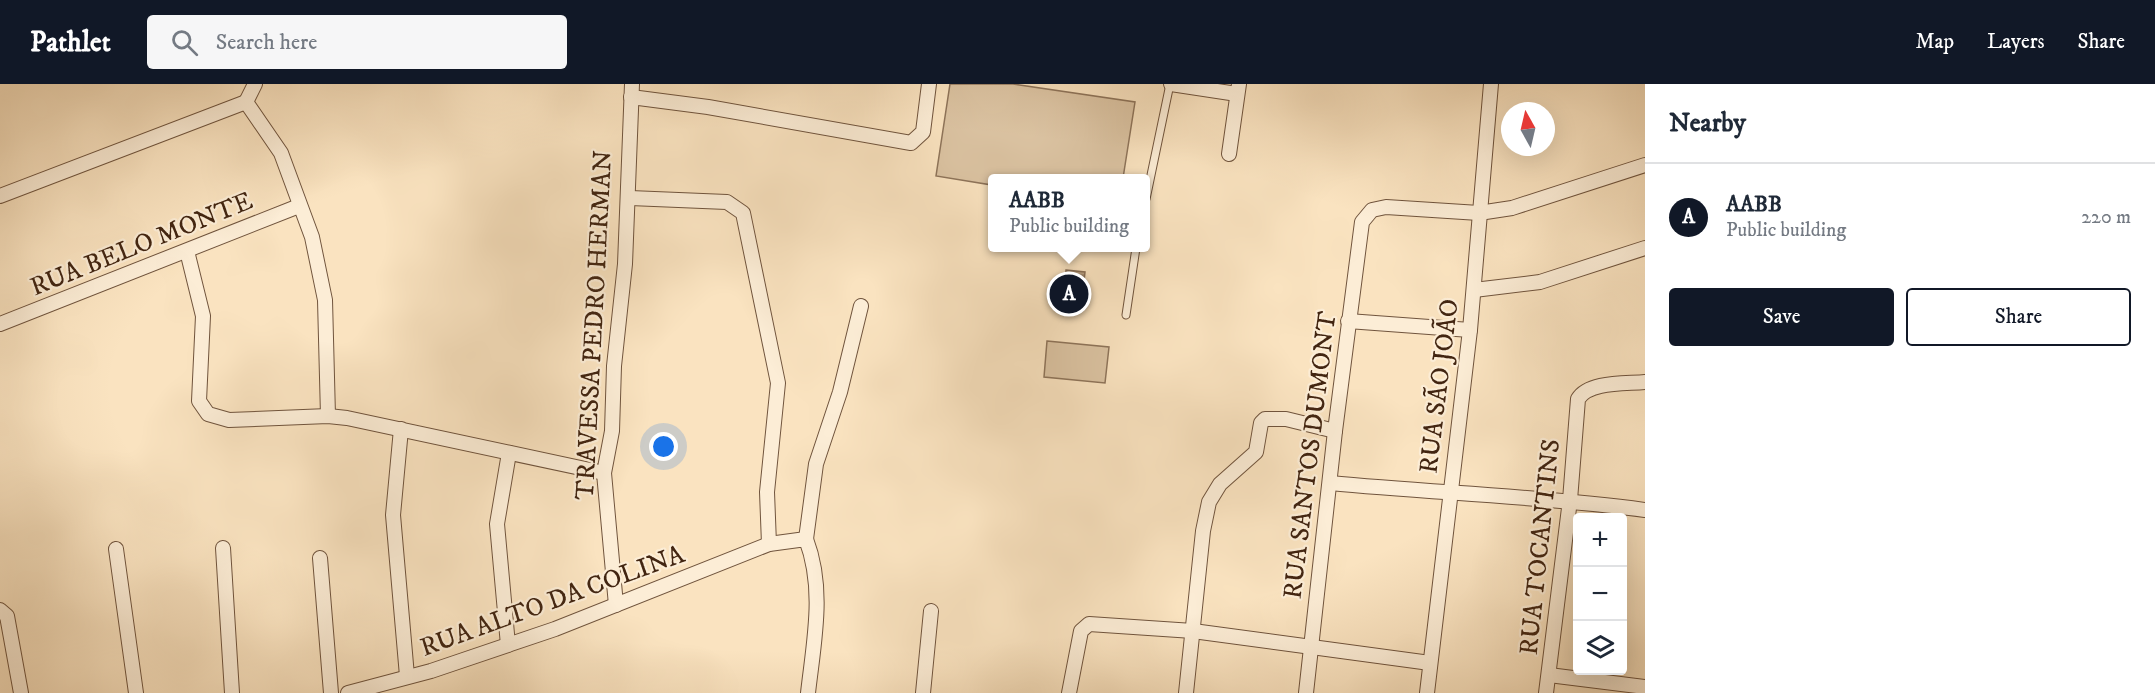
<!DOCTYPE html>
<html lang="en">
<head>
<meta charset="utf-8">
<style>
	:root { --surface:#fff; --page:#f6f6f7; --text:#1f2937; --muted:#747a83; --line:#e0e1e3; --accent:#111827 }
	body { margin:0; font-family:"IM FELL DW Pica",serif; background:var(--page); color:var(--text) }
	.controls { position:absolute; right:18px; bottom:18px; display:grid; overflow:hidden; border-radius:6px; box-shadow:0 6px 24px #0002 }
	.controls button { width:54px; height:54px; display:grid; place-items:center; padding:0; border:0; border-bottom:2px solid var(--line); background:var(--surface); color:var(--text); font:30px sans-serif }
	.compass { position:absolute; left:1501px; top:18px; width:54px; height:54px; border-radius:50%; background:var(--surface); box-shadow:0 6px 24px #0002; rotate:352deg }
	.you { position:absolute; left:664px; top:363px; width:21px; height:21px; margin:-15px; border:4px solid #fff; border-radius:50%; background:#1a73e8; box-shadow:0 0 0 9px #1a73e833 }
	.badge { display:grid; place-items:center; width:39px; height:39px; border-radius:50%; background:var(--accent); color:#fff; font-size:20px; font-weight:700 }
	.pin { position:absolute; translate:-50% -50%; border:3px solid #fff; box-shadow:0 2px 6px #0006 }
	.popup { position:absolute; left:988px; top:90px; width:162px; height:78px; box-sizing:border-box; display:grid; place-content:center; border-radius:6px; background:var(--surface); filter:drop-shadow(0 2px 4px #0005); font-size:20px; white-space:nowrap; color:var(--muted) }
	.popup b { font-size:22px; color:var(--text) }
	.popup::after { content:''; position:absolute; left:50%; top:100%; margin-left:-12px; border:12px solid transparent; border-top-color:var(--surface) }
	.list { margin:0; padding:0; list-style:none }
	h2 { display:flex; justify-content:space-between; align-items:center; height:78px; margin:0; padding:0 24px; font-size:26px }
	h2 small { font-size:20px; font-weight:400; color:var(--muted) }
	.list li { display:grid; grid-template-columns:39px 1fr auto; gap:18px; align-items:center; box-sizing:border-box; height:108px; padding:0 24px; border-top:2px solid var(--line) }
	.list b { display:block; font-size:22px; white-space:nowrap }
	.list p { margin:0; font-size:20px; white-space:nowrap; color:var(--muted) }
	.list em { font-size:20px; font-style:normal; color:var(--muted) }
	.actions { display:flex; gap:12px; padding:18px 24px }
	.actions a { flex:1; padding:14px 0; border:2px solid var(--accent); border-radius:6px; text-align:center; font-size:21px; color:var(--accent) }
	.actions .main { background:var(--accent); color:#fff }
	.icon { flex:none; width:33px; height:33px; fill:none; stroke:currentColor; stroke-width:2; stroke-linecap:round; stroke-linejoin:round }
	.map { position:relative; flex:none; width:1645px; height:609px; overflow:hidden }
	header { display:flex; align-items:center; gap:36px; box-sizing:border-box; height:84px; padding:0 30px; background:var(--accent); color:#fff }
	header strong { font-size:28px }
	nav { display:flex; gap:33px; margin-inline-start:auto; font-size:21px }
	.search { width:420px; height:54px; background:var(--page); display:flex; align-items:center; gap:15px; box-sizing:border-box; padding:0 21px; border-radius:6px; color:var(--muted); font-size:22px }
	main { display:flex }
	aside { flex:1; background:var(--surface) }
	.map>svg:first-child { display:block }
	.grass { fill:#dbc3a2; stroke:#8e745a; stroke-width:1.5 }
	.water { fill:url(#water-rules); stroke:#8b7056; stroke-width:1.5 }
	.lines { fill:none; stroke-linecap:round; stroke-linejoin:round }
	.lane-casing { stroke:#70543d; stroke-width:9 }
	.street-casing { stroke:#70543d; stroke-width:16 }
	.lane { stroke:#fcedd6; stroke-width:7 }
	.street { stroke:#fcedd6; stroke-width:14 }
	.labels { text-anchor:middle; stroke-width:4.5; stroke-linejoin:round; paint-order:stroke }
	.street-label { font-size:26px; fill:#422511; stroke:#fcedd6 }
</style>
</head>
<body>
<header>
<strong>Pathlet</strong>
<div class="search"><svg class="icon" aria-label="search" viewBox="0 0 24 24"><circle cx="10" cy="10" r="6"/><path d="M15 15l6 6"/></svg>Search here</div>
<nav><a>Map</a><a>Layers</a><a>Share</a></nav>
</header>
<main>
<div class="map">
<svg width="1645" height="609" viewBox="0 0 1645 609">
	<defs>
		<pattern id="water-rules" width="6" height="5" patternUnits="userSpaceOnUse" patternTransform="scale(1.5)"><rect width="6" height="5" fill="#bba284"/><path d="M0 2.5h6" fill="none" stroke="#9a846b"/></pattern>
	</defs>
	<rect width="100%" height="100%" fill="#fae3c0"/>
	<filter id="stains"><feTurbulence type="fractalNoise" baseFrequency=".00333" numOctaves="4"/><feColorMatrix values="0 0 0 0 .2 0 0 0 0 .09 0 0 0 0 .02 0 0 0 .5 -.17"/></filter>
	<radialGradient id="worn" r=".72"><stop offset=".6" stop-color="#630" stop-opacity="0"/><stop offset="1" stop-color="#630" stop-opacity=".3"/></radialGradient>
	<!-- grass -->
	<g class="grass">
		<polygon points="950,0 1013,0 1135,18 1123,94 992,94 992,101 936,92"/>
		<polygon points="1047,257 1109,263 1105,299 1044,293"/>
	</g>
	<!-- water -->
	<polygon class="water" points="1066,186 1085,188 1081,225 1063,223"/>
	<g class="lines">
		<defs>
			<g id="lane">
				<polyline points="1146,115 1170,0"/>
				<polyline points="1126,231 1136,164"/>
			</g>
			<g id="street">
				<polyline points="255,0 246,18 281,69 312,153 325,216 328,332"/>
				<polyline points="1171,0 1237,10"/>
				<polyline points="631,13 708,23 911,59 923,48 929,0"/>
				<polyline points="1229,70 1239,0"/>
				<polyline points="0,112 246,18"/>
				<polyline points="630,114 727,118 743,129 778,299 767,408 769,460"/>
				<polyline points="187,167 203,232 199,317 208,330 229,336 328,332 347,334 604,389"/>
				<polyline points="1474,206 1540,198 1645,164"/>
				<polyline points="1348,237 1470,246"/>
				<polyline points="0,240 299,122"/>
				<polyline points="401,345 393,431 407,592"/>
				<path d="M1330,399c105,10 210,13 315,27"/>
				<polyline points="806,455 816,380 840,308 861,222"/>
				<polyline points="223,464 232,609"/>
				<polyline points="116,465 136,609"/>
				<polyline points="320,474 331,609"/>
				<polyline points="616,521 604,389 612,347 614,282 625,180 632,0"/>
				<polyline points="0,526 7,532 21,609"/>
				<polyline points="508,561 497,440 509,369"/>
				<polyline points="1549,591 1645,603"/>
				<path d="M348,609l83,-22 124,-42 214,-85 37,-5c19,50 8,101 2,154"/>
				<polyline points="923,609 931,527"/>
				<polyline points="1069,609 1081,547 1089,540 1193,547 1430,579"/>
				<polyline points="1186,609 1203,447 1209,418 1220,400 1256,368 1261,339 1265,335 1286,335 1335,347"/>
				<polyline points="1306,609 1335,347 1362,138 1372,126 1386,123 1479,129 1512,124 1645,81"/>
				<polyline points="1427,609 1470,246 1491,0"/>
				<path d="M1546,609l24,-193 8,-101c11,-18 48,-15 67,-17"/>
			</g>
		</defs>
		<!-- lane casing -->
		<use href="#lane" class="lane-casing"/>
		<!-- street casing -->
		<use href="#street" class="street-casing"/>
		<!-- lane -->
		<use href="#lane" class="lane"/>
		<!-- street -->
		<use href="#street" class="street"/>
	</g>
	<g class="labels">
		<!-- street labels -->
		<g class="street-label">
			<text transform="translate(141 159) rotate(-22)" y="9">RUA BELO MONTE</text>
			<text transform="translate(593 241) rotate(-87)" y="9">TRAVESSA PEDRO HERMAN</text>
			<text transform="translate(1438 302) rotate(-83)" y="9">RUA SÃO JOÃO</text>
			<text transform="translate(1309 371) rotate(-83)" y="9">RUA SANTOS DUMONT</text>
			<text transform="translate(1539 463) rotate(-84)" y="9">RUA TOCANTINS</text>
			<text transform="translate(552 516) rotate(-20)" y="9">RUA ALTO DA COLINA</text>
		</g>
	</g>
	<rect width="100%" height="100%" filter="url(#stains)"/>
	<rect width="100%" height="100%" fill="url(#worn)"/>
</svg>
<div class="controls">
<button>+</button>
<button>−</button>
<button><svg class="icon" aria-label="layers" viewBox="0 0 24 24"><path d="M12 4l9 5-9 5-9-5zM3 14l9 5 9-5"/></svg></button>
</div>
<svg class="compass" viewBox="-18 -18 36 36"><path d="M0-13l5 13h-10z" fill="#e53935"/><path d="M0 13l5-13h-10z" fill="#747a83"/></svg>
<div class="you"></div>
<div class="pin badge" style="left:1069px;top:210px">A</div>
<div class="popup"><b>AABB</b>Public building</div>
</div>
<aside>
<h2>Nearby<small></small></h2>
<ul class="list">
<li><span class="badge">A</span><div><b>AABB</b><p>Public building</p></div><em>220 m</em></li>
</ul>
<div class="actions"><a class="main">Save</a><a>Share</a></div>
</aside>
</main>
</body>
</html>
